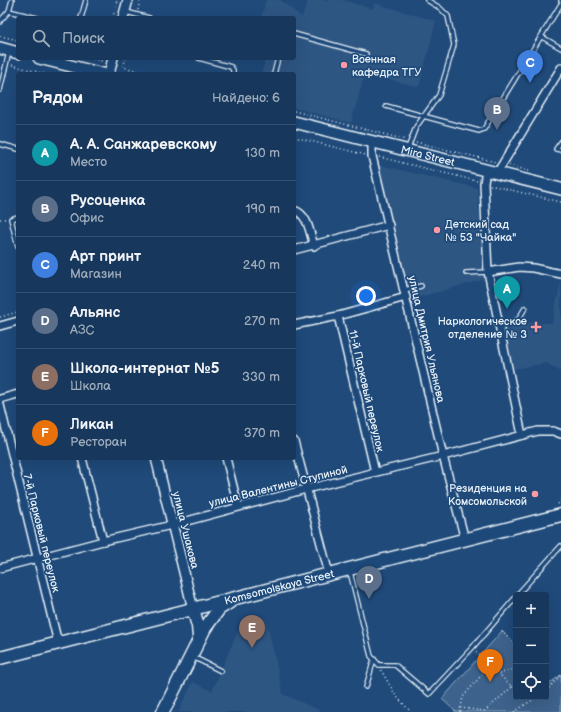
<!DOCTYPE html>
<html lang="ru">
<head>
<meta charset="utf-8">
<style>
	:root { --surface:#17385c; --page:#244365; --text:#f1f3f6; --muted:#9eacbb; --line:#365272; --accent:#95b2f1 }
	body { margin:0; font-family:"Balsamiq Sans",sans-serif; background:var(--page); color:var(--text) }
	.controls { position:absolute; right:12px; bottom:12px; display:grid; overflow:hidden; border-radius:4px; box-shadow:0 4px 16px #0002 }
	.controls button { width:36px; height:36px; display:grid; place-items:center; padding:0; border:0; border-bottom:1px solid var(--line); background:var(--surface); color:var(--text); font:20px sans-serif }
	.you { position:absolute; left:366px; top:296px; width:14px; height:14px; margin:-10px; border:3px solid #fff; border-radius:50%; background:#1a73e8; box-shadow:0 0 0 6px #1a73e833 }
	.badge { display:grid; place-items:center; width:26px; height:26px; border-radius:50%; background:var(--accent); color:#fff; font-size:13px; font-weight:700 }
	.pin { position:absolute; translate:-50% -33px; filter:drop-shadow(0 1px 2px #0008) }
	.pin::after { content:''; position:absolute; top:21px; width:14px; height:12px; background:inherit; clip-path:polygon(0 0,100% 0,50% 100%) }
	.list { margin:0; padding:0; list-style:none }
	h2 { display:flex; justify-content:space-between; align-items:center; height:52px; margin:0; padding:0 16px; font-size:17px }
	h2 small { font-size:13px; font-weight:400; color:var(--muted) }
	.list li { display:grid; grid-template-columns:26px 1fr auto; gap:12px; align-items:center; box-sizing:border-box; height:56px; padding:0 16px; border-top:1px solid var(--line) }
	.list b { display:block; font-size:15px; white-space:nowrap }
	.list p { margin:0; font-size:13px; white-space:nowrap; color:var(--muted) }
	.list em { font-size:13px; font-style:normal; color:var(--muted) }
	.icon { flex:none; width:22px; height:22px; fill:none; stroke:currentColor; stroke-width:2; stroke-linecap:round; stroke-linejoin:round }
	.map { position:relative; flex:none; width:561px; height:712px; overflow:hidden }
	.search { position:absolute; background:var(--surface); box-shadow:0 4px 16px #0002; left:16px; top:16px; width:280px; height:44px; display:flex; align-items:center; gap:10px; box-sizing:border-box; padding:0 14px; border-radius:4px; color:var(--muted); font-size:15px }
	.panel { position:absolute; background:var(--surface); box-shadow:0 4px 16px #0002; left:16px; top:72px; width:280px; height:388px; border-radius:4px }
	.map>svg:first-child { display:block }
	.built { fill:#2e5683 }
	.green { fill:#3c628c; stroke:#92aac2 }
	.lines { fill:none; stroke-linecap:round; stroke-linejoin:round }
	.service-casing { stroke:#e8f1f8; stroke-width:6 }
	.minor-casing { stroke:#e8f1f8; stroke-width:10 }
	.tertiary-casing { stroke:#e8f1f8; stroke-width:12 }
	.secondary-casing { stroke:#e8f1f8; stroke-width:14 }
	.primary-casing { stroke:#e8f1f8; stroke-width:15 }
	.path { stroke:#e8f1f8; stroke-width:1.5; stroke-dasharray:1 3; stroke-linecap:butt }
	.service { stroke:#1f4a7a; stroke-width:3.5 }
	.minor { stroke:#1f4a7a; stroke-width:7 }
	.tertiary { stroke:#1f4a7a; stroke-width:9 }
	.secondary { stroke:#1f4a7a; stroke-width:11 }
	.primary { stroke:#1f4a7a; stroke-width:12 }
	.poi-dot { fill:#ff9aa2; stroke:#1f4a7a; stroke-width:1.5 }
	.labels { text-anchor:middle; stroke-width:3.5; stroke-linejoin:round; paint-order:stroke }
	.poi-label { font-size:11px; fill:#e8f1f8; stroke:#1f4a7a; text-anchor:start }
	.street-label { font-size:11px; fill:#e8f1f8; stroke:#1f4a7a }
</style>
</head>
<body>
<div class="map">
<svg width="561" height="712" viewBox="0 0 561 712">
	<rect width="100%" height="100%" fill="#1f4a7a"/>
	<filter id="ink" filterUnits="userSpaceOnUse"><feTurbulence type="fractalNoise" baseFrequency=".025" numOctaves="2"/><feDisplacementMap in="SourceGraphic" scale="8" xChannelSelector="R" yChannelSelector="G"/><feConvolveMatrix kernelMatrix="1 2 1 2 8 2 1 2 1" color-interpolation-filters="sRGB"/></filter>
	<g filter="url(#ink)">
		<!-- built -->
		<g class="built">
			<polygon points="266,0 280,0 302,17 308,0 343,0 373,9 374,3 436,21 419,87 365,73 351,123 294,108 294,74 261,74 266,58 294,58 294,18 261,18"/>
			<polygon points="379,165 477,188 485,279 409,300"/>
			<polygon points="561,281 561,372 546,363 514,369 504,330 520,323 552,323"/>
			<polygon points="266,619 283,694 323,712 178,712 193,682 212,691 240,626"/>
		</g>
		<!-- green -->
		<polygon class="green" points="502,631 516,645 516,697 546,697 546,686 561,675 561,712 456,712 442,699"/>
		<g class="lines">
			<defs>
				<g id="service">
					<polyline points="561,0 561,1"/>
					<polyline points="9,11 37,18"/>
					<polyline points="126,12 149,18"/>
					<polyline points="81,18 86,0"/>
					<polyline points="0,22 1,20 9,11 12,0"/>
					<polyline points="294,34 366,54"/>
					<polyline points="542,37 561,48"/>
					<polyline points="199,58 231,67 233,70 233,74"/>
					<polyline points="274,74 278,58"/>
					<polyline points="0,90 9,52"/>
					<polyline points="386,106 479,131 484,129 561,4"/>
					<polyline points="561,142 556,149 561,150"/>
					<polyline points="0,144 18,149"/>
					<polyline points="408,148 416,127 439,95 454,45 448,16 440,8 427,0"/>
					<polyline points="18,217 11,219 18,247"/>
					<polyline points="466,273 488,272"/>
					<polyline points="404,290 421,286"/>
					<polyline points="500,326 518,320 525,308"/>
					<polyline points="350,572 371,656 379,665 395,665 429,694 472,648 516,597"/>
					<polyline points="517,595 561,546"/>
					<polyline points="193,657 221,671"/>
					<polyline points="366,687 374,659"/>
				</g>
				<g id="minor">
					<polyline points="372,142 372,156 443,456 465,540"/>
					<polyline points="486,170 484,183 488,272 522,435"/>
					<polyline points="497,173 561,68"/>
					<path d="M294,210c14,4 16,23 20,36"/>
					<polyline points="294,250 389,225"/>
					<polyline points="488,272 519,267 533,268 561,274"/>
					<polyline points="338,316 375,472"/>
					<polyline points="294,325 338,316 406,297"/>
					<polyline points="0,326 18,321"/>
					<polyline points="0,399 18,394"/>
					<polyline points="0,405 58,643"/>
					<polyline points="294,441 329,574"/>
					<polyline points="82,458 103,541"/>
					<polyline points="226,458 238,506"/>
					<polyline points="0,568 103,541 172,525 306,489 443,456 538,431 553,431 561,434"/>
				</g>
				<g id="tertiary">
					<polyline points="123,18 128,0"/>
					<polyline points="109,74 113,58"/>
					<polyline points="156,458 193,609"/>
				</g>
				<g id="secondary">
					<polyline points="0,48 18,53"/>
					<polyline points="39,58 103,74"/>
					<path id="s1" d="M294,122l267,67"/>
				</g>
				<g id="primary">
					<polyline points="193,609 198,626 199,637"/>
					<path id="s2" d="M0,658l561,-143"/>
					<polyline points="163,712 205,628 219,609 230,602"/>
				</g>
			</defs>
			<!-- service casing -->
			<use href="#service" class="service-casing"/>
			<!-- minor casing -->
			<use href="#minor" class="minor-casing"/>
			<!-- tertiary casing -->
			<use href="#tertiary" class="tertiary-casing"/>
			<!-- secondary casing -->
			<use href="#secondary" class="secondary-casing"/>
			<!-- primary casing -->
			<use href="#primary" class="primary-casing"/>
			<!-- path -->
			<g class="path">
				<polyline points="138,10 140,0"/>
				<polyline points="113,18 117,0"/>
				<polyline points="0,36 18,40"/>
				<polyline points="89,58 102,61 103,58"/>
				<polyline points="126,58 123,67 151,74"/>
				<polyline points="12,65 45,74"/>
				<polyline points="294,111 406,140"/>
				<polyline points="294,137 366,155"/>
				<polyline points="416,142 496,162"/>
				<polyline points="379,157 477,181"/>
				<polyline points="509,165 529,171"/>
				<polyline points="490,185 561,202"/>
				<polyline points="0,219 6,219"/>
				<polyline points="0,317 18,312"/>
				<polyline points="558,504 561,500"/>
				<polyline points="476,652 499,674 516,668"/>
				<polyline points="381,670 396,696 411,712"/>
				<polyline points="512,687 516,683"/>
				<polyline points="546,691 561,675"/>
				<polyline points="460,708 485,711 512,687 499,674"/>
				<polyline points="460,712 463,697 490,665"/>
				<polyline points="514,712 537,697"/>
			</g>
			<!-- service -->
			<use href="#service" class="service"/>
			<!-- minor -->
			<use href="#minor" class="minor"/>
			<!-- tertiary -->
			<use href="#tertiary" class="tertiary"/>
			<!-- secondary -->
			<use href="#secondary" class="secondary"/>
			<!-- primary -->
			<use href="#primary" class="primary"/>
		</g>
	</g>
	<!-- markers -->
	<g class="poi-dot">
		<circle cx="344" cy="65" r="4"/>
		<circle cx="437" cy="230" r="4"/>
		<path d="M534 321h4v4h4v4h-4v4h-4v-4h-4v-4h4z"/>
		<circle cx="535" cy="494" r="4"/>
	</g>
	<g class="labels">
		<!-- poi labels -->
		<g class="poi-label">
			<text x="352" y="63">Военная<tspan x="352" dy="13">кафедра ТГУ</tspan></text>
			<text x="445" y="228">Детский сад<tspan x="445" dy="13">№ 53 "Чайка"</tspan></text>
			<text x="527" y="325" text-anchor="end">Наркологическое<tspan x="527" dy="13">отделение № 3</tspan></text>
			<text x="527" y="492" text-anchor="end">Резиденция на<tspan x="527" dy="13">Комсомольской</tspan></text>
		</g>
		<!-- street labels -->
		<g class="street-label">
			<text dy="4" stroke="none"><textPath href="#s1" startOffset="138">Mira Street</textPath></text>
			<text transform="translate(427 339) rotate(77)" y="4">улица Дмитрия Ульянова</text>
			<text transform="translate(367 391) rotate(77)" y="4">11-й Парковый переулок</text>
			<text transform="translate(278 486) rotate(-14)" y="4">улица Валентины Ступиной</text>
			<text transform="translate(186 530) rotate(76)" y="4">улица Ушакова</text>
			<text transform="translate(42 533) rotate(76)" y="4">7-й Парковый переулок</text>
			<text dy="4" stroke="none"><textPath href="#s2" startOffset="288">Komsomolskaya Street</textPath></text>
		</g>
	</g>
</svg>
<div class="controls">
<button>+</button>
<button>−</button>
<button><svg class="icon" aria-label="locate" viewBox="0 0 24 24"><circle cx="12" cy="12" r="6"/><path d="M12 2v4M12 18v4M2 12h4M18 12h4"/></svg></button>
</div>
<div class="you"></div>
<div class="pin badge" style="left:507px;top:309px;background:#0f9aa8">A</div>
<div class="pin badge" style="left:497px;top:130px;background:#5c6f8a">B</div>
<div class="pin badge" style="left:530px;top:83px;background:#3f7fe0">C</div>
<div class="pin badge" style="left:369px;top:599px;background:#5c6f8a">D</div>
<div class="pin badge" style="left:252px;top:648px;background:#8d6e63">E</div>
<div class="pin badge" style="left:490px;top:682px;background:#e8710a">F</div>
<div class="search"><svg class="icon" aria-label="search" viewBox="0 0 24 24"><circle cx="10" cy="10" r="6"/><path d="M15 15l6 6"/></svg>Поиск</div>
<section class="panel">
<h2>Рядом<small>Найдено: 6</small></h2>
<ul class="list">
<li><span class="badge" style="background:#0f9aa8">A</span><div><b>А. А. Санжаревскому</b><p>Место</p></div><em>130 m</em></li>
<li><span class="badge" style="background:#5c6f8a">B</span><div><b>Русоценка</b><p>Офис</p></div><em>190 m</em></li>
<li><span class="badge" style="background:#3f7fe0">C</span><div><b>Арт принт</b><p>Магазин</p></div><em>240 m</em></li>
<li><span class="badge" style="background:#5c6f8a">D</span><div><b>Альянс</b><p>АЗС</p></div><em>270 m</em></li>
<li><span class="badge" style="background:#8d6e63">E</span><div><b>Школа-интернат №5</b><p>Школа</p></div><em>330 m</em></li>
<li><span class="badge" style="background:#e8710a">F</span><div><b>Ликан</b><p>Ресторан</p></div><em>370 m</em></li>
</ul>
</section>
</div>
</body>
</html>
